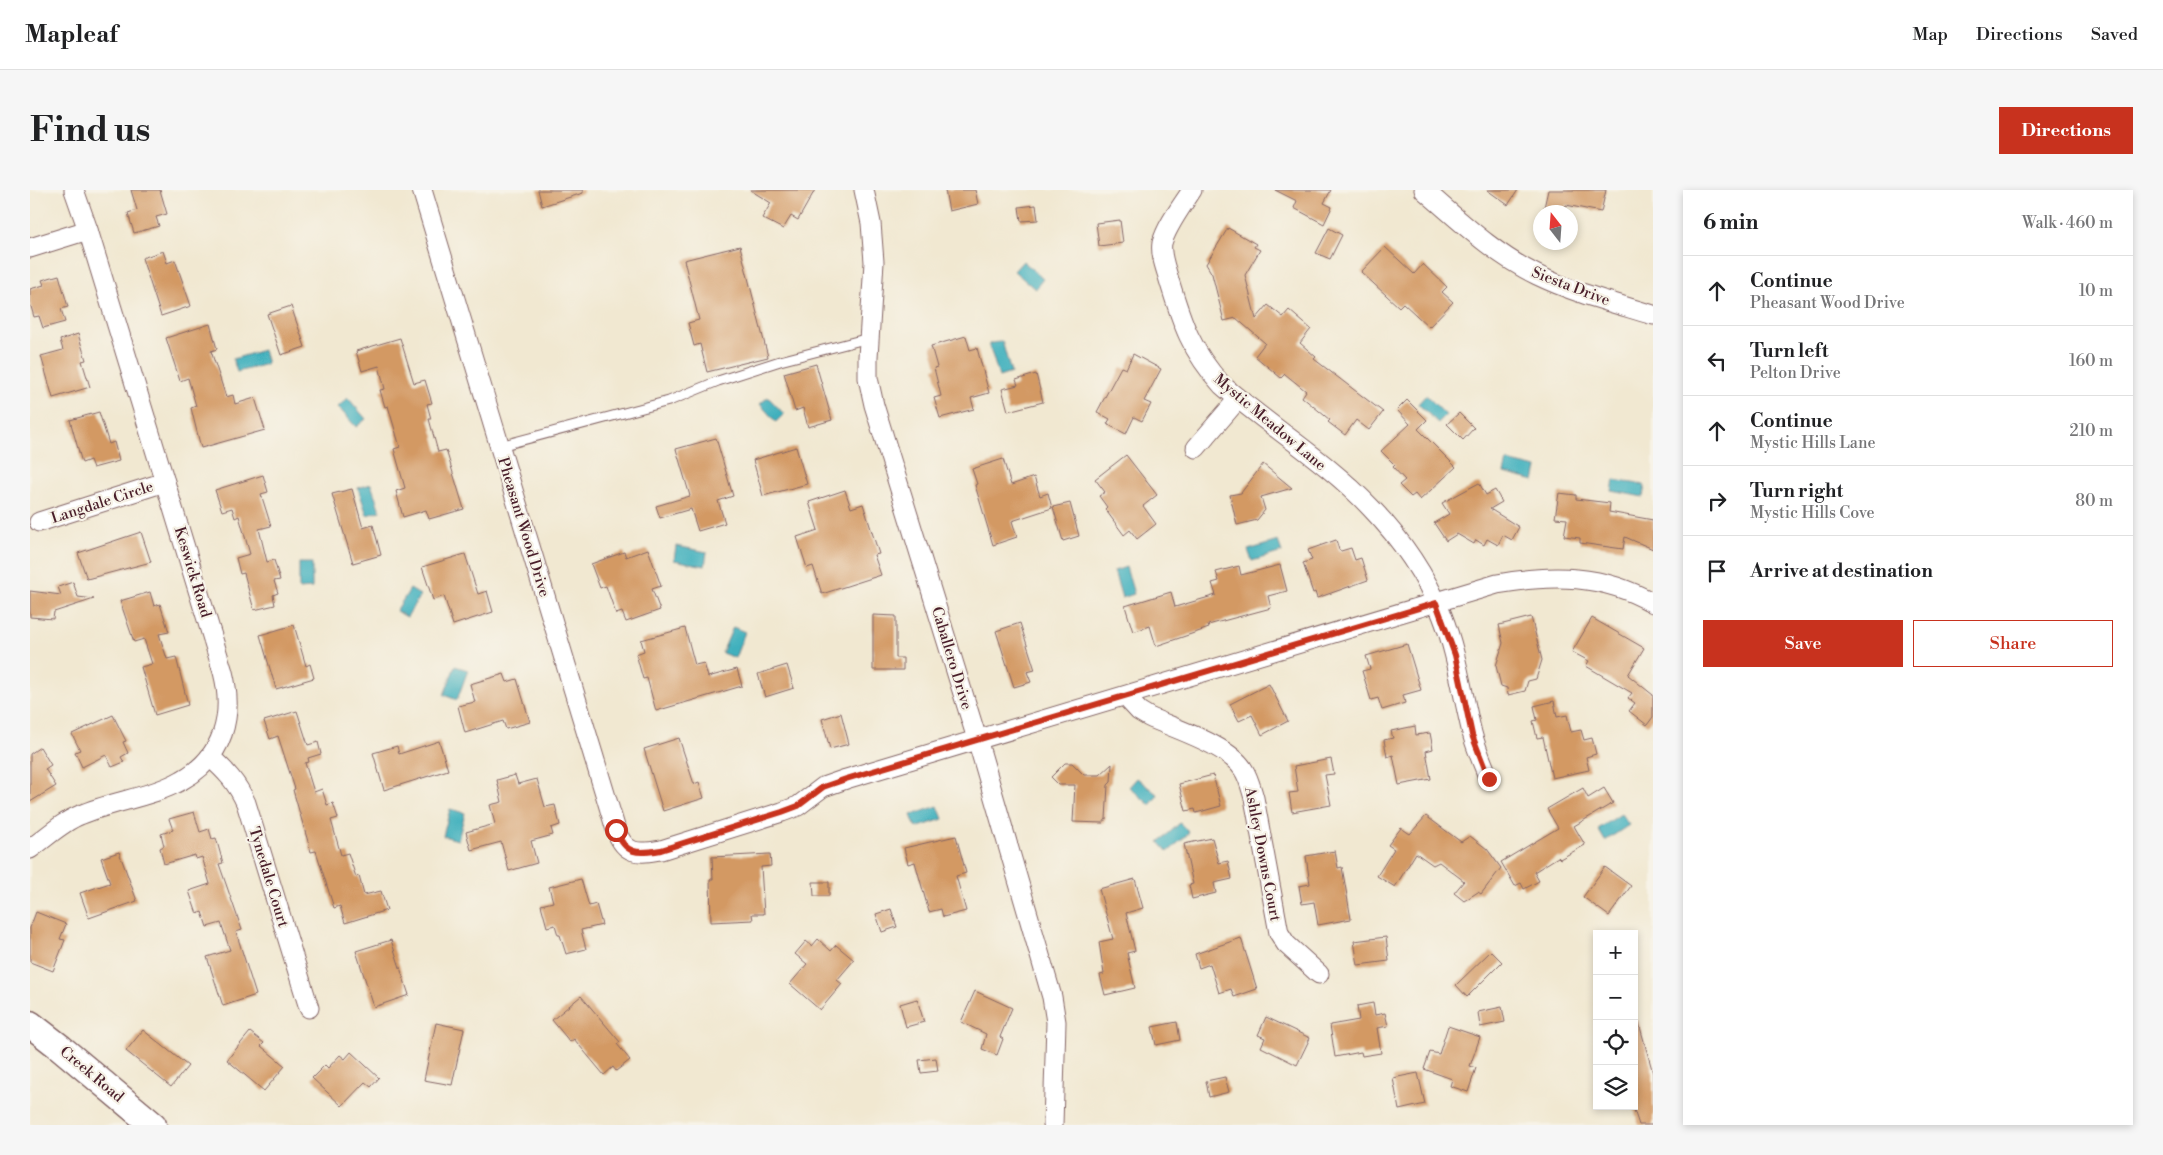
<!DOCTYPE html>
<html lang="en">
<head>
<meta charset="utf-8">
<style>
	:root { --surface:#fff; --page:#f6f6f6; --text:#202124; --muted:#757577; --line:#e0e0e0; --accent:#c8321e }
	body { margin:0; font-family:"Libre Bodoni",serif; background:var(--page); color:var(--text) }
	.controls { position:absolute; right:15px; bottom:15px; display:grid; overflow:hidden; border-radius:0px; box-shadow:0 2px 8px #0003 }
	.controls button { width:45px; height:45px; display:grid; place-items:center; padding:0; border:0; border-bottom:1px solid var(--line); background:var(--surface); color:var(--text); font:25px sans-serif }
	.compass { position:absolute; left:1503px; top:15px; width:45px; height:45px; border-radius:50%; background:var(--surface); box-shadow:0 2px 8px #0003; rotate:343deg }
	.stop { position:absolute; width:15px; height:15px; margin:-11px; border:4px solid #c8321e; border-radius:50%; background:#fff }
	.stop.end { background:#c8321e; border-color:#fff; box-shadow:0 1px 5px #0008 }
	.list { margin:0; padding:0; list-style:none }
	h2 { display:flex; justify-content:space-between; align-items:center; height:65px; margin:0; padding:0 20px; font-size:21px }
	h2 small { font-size:16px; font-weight:400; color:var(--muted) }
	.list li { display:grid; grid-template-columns:32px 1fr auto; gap:15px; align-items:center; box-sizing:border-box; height:70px; padding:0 20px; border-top:1px solid var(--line) }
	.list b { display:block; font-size:19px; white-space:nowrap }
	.list p { margin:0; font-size:16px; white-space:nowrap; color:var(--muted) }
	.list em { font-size:16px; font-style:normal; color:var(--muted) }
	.actions { display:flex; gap:10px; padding:15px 20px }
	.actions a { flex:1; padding:11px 0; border:1px solid var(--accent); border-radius:0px; text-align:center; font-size:18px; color:var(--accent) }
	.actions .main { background:var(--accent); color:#fff }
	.icon { flex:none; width:28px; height:28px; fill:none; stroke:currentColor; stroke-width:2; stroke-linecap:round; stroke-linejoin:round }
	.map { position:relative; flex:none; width:1623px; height:935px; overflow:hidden; border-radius:0px }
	header { display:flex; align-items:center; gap:30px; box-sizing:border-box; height:70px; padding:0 25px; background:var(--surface); border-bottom:1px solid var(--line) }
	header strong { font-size:24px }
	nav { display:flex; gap:28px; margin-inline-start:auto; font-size:18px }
	.intro { display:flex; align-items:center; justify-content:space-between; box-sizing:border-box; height:120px; padding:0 30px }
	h1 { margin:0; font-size:35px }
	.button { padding:12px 22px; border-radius:0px; background:var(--accent); color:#fff; font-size:18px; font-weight:700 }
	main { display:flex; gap:30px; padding:0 30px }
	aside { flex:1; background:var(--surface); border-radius:0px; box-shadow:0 2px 8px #0003 }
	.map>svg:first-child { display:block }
	.water { fill:#41b0bd; stroke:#466874 }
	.building { fill:#d39963 }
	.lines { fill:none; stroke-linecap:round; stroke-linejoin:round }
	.lane-casing { stroke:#846565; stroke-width:11 }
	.street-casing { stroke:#846565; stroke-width:21 }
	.secondary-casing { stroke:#846565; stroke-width:29 }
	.lane { stroke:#fff; stroke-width:9 }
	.street { stroke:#fff; stroke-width:19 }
	.secondary { stroke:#fff; stroke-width:26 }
	.route { stroke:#c8321e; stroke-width:6 }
	.labels { text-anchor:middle; stroke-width:4.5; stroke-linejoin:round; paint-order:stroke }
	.street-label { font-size:15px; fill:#4a1f2b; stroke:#f7f3e8 }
</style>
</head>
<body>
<header>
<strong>Mapleaf</strong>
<nav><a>Map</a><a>Directions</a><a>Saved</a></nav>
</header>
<div class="intro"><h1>Find us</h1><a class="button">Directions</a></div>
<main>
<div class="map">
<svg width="1623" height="935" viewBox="0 0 1623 935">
	<rect width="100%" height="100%" fill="#f7f3e8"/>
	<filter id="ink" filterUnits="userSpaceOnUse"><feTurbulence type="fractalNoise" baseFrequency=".02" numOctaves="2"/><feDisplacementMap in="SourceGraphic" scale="10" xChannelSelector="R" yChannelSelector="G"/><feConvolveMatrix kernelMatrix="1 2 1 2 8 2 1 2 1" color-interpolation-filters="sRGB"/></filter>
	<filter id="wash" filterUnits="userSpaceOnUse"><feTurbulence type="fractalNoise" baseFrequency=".0096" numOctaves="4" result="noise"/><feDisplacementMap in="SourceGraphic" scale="20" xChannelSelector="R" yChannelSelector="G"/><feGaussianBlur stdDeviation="1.12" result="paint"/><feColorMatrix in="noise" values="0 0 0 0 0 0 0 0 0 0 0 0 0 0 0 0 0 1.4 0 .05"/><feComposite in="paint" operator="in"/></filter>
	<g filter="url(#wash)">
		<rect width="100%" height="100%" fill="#f1e8d1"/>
		<!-- water -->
		<g class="water">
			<polygon points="993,71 1013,89 1005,99 984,81"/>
			<polygon points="972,151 981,183 969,187 959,154"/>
			<polygon points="233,160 237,174 207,182 203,169"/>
			<polygon points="1396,205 1416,225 1408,233 1388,214"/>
			<polygon points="738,207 754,224 746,232 730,214"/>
			<polygon points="318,208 336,229 326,237 308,217"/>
			<polygon points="1477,271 1507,278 1504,291 1474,283"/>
			<polygon points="1584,290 1615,295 1613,307 1582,301"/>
			<polygon points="341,294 350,321 337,325 328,298"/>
			<polygon points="1248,351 1252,362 1222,371 1218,360"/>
			<polygon points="646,356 677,362 675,376 644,370"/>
			<polygon points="269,373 282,373 282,398 269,399"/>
			<polygon points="1096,377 1104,404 1092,408 1084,381"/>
			<polygon points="380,399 390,405 377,427 366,421"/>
			<polygon points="703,437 715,442 705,468 692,463"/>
			<polygon points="425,476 438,480 427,510 414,505"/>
			<polygon points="1107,588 1128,605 1120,615 1099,597"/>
			<polygon points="908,616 913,629 886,638 881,625"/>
			<polygon points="420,619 435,623 428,650 413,646"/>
			<polygon points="1591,624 1599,635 1575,651 1568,639"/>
			<polygon points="1150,633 1159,643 1138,662 1129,652"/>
		</g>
		<g id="blocks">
			<!-- building -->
			<g class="building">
				<polygon points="101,0 130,0 137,24 126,27 129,36 104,43 98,23 107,20"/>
				<polygon points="508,0 553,0 553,3 512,16"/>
				<polygon points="720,0 785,0 768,30 761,26 753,39 732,28 741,13"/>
				<polygon points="915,0 945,0 948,14 919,21"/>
				<polygon points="1245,0 1301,0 1294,13 1302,17 1294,34 1264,18 1267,11"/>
				<polygon points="1457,0 1488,0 1478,15"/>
				<polygon points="1518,0 1576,0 1571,22 1536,15 1534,22 1513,22"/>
				<polygon points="1006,15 1008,30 991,31 989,17"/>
				<polygon points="1090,30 1093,53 1069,56 1066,33"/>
				<polygon points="1198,38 1226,54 1224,57 1230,60 1215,85 1226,129 1238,115 1253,127 1259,120 1281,139 1270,153 1286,167 1284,169 1353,222 1339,240 1326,230 1315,245 1298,232 1300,230 1272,207 1276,201 1255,184 1251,188 1225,166 1235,153 1206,128 1194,131 1182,84 1176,74"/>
				<polygon points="1299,38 1312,45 1300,69 1286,63"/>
				<polygon points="710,56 738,167 677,182 670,154 664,156 658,133 669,130 654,70"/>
				<polygon points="1355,57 1384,84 1393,74 1417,97 1412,102 1423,112 1399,137 1373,113 1369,117 1331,82"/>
				<polygon points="133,61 137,73 145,70 161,116 131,126 112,68"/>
				<polygon points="29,85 38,117 31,119 35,132 13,138 9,126 4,127 0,113 0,99 14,95 12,90"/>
				<polygon points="261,116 275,157 251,165 237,124"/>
				<polygon points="180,134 187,159 181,161 196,207 203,205 205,214 225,208 235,240 171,258 161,218 166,216 158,188 150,191 136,148"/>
				<polygon points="48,144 56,170 52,171 60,197 23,208 11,166 33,160 30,150"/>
				<polygon points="936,146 940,160 947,158 959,203 941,208 944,219 910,228 904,208 911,206 904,178 907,177 901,156"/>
				<polygon points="370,148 384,193 395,190 402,213 397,214 401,229 399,229 408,262 416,260 434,319 399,329 396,320 373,327 366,301 375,298 364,259 370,257 358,216 355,217 350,200 355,199 349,176 332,181 326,161"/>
				<polygon points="1103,164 1131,179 1114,211 1121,214 1112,231 1104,227 1096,244 1077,234 1080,229 1067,222 1091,177 1096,179"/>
				<polygon points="786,174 802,230 778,237 773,218 765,221 754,183"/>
				<polygon points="1006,184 1013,212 978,221 972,199 988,195 986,190"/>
				<polygon points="1377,210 1397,230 1388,239 1426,277 1390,310 1385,304 1381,307 1369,295 1375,290 1363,277 1365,275 1351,261 1380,234 1367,220"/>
				<polygon points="69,222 79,254 84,252 89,271 63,278 60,270 52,273 40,230"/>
				<polygon points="1429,223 1444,238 1433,250 1417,234"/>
				<polygon points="686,248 703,306 688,311 695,333 668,341 661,319 630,328 626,316 660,306 646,259"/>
				<polygon points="766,257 777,294 733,306 723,270"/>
				<polygon points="1096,265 1127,305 1113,316 1126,334 1107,349 1100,340 1094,345 1075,319 1077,317 1069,306 1075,302 1065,289"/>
				<polygon points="973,269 981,295 1004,287 1010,306 1018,303 1022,318 982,331 987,347 963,355 945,295 947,294 942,279"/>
				<polygon points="1233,274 1262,298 1231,307 1235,320 1227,330 1207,335 1200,305 1211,303"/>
				<polygon points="233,285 238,302 231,304 241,336 229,339 237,372 244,370 250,390 244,391 248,403 243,405 245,415 224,420 214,383 210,384 206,368 220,364 209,326 205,328 202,318 192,321 185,300"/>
				<polygon points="1449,293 1456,305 1465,300 1472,312 1460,319 1489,337 1482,350 1473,345 1468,355 1457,349 1454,355 1446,350 1444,354 1427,344 1416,351 1404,333 1419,324 1412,313"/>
				<polygon points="322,299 333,338 343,335 351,365 323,373 302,304"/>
				<polygon points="815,300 821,318 833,314 849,364 844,365 851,385 792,404 783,376 777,378 767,347 788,340 779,312"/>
				<polygon points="1529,303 1546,305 1546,309 1580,313 1579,322 1623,330 1623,359 1595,347 1593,359 1550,353 1550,348 1534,346 1537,329 1525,328"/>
				<polygon points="1040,313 1049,346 1033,351 1023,317"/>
				<polygon points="111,342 121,372 57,389 48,363"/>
				<polygon points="1306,350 1309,360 1311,361 1321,358 1325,370 1331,368 1338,390 1287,408 1285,402 1283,403 1273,373 1282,370 1278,360"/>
				<polygon points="618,359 631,396 622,399 630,420 596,432 592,422 586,424 576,396 570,398 561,374 594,362 596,367"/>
				<polygon points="435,364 448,404 457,401 463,422 423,435 414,406 403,410 392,377"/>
				<polygon points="1250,375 1257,401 1238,406 1241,418 1178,435 1179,438 1126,456 1120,436 1103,442 1095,416 1141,402 1145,417 1186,405 1182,393 1189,391 1186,382 1209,376 1211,385"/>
				<polygon points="43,392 48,407 64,409 24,422 23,429 0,427 0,401 31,405 28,397"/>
				<polygon points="120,402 124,416 130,414 139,442 129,444 137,469 146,467 158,515 125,525 111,477 122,474 114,449 104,452 90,411"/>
				<polygon points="843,425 866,426 866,468 873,468 873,480 843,480"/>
				<polygon points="1501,427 1512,470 1506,489 1498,491 1495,501 1478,505 1477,498 1471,496 1466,476 1473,453 1469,435"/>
				<polygon points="1562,428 1614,458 1598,485 1623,505 1623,527 1617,535 1599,521 1605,513 1598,508 1602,503 1556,476 1559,471 1542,462"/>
				<polygon points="990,433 1005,480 997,482 1001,492 984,497 966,441"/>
				<polygon points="264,435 276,476 280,474 284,488 246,499 230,445"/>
				<polygon points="655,438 665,475 674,473 678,487 707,479 712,496 626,521 617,488 613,489 606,464 614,461 611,450"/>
				<polygon points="1377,454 1391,500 1373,505 1375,513 1352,520 1348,508 1341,510 1332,481 1340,479 1336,466"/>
				<polygon points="757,475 764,498 735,507 728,484"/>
				<polygon points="474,484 477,492 487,489 500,532 476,539 473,531 435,543 428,516 445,512 440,494"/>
				<polygon points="1239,494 1258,531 1232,545 1222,525 1209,531 1200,514"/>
				<polygon points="1524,511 1527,527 1537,525 1541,542 1551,540 1554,550 1562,548 1566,564 1556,567 1559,580 1522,588 1513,547 1507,548 1503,531 1507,530 1504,516"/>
				<polygon points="267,521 278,555 288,552 291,564 278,568 279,572 275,573 284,602 292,599 297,615 303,613 308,628 301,630 311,665 318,663 326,687 329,686 334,705 351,701 357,720 315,733 310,716 304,718 286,661 281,662 263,600 265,599 248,546 240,549 234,531"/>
				<polygon points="811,523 819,554 800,559 792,529"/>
				<polygon points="83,525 96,551 93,552 98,563 91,567 94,572 82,577 76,565 52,577 45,562 50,560 42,544"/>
				<polygon points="1385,536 1386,545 1400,543 1403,559 1396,561 1401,589 1369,595 1363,565 1357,567 1354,550 1363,548 1361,541"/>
				<polygon points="649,548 664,594 669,592 674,608 633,621 614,559"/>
				<polygon points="409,551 418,580 354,600 343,563 367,556 369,564"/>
				<polygon points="10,557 21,575 15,579 26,596 0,612 0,564"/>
				<polygon points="1301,569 1304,584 1295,585 1301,615 1262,622 1259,603 1268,602 1264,576"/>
				<polygon points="1035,573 1042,573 1054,585 1070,585 1082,574 1081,592 1078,595 1076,629 1073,633 1043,632 1045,595 1029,595 1021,587"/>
				<polygon points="485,585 488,594 507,589 515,617 525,615 530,635 521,638 523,645 501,651 507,673 479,681 471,652 441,660 436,642 465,634 460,615 472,612 467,590"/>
				<polygon points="1183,585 1191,616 1166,623 1165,619 1156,621 1149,594"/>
				<polygon points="1553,598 1558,608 1574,598 1583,613 1544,636 1555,655 1530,669 1528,667 1504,682 1509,691 1494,699 1491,693 1485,696 1471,672 1528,638 1517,619"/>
				<polygon points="164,622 170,642 179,639 182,649 186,648 193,673 189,674 212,740 206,742 226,805 193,816 177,767 200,760 191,733 177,737 172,722 167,724 159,701 180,694 172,667 166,669 165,665 134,674 130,658 134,656 131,644 143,640 139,629"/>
				<polygon points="1396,626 1431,652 1440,646 1457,659 1471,678 1451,704 1448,702 1434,711 1424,703 1434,691 1409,672 1403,675 1386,663 1365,697 1347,686 1364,659 1358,655 1371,638 1380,644"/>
				<polygon points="926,646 936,683 926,686 936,721 913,727 911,719 899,722 885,672 878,674 874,658"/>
				<polygon points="1182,648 1189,673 1198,671 1202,689 1184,693 1186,703 1162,709 1159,695 1163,694 1154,654"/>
				<polygon points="1305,661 1308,678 1312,677 1321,729 1288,735 1284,712 1272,714 1269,696 1280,694 1276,666"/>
				<polygon points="89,662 107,711 59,728 50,703 80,693 71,668"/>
				<polygon points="740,664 741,676 731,677 734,724 722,724 723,730 681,732 680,689 683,689 682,667"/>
				<polygon points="1575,677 1601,696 1579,726 1553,707"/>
				<polygon points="551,689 559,716 566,714 572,735 551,740 556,759 536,764 530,745 528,745 525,735 517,737 511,715 523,712 519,697"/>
				<polygon points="1105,689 1113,718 1096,723 1105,761 1097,763 1105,798 1075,805 1070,785 1074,784 1069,752 1083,749 1069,699"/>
				<polygon points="783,692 799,692 799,706 784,706"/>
				<polygon points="861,719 867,737 852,742 846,724"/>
				<polygon points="6,722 36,734 30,749 35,750 23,781 0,772 0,738"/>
				<polygon points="1356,747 1359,771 1328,775 1324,751"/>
				<polygon points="1211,748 1227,799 1204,807 1201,799 1189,803 1180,774 1169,778 1165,764"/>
				<polygon points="788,749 801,761 806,755 824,770 807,790 812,794 790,820 760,794 777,774 765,764 776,751 782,756"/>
				<polygon points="361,750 379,805 344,817 326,761"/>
				<polygon points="1461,761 1472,772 1437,807 1426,795"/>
				<polygon points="945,801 982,818 970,847 973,849 967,865 952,859 956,844 931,832"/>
				<polygon points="551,806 590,852 587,854 600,870 586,881 583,877 574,885 544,849 540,852 522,830"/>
				<polygon points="887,809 894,832 876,837 870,814"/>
				<polygon points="1343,813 1345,825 1355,823 1358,836 1347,838 1351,863 1332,866 1331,862 1305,867 1300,835 1329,830 1327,816"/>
				<polygon points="1472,817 1475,832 1450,837 1448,822"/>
				<polygon points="1236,827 1280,848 1267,875 1231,857 1235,848 1228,845"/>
				<polygon points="1608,830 1623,883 1623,935 1609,935 1604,920 1604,831"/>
				<polygon points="1147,832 1150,850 1126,855 1122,837"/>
				<polygon points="406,833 434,839 422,895 394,890"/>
				<polygon points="1418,836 1450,847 1440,876 1446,878 1438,902 1420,896 1422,889 1394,879 1400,862 1409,864"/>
				<polygon points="113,840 158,876 141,897 96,861"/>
				<polygon points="220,842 234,853 231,856 255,876 234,901 197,870"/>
				<polygon points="321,862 349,888 341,897 335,892 312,916 282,888 295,875 298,878 310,865 315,869"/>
				<polygon points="906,868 908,881 891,883 889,870"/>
				<polygon points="1388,883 1395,914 1369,920 1363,888"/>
				<polygon points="1195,887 1199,902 1179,907 1176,891"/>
			</g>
		</g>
	</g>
	<g filter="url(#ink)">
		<use href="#blocks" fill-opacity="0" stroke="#846565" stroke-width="1"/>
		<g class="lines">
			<defs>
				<polyline id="lane" points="470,256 639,211 688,191 750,171 839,148"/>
				<g id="street">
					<path d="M392,0l194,640c9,25 22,24 45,20l121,-38 16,-6 25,-19 23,-8 651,-195c55,-10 106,-10 156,19"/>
					<polyline points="834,0 841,33 844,72 838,167 838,188 844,215 947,549 1022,807 1026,832 1023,935"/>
					<path d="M1162,0c-10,16 -25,35 -30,53 -2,12 4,26 7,37 13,43 22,71 53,105 48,42 105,76 149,123 29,30 55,68 71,107 15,38 20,78 30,118 4,15 11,31 17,46"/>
					<path d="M1394,0c36,31 70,64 113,85 37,18 77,28 116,40"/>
					<polyline points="0,58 58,40"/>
					<polyline points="1166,258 1208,209"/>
					<polyline points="9,332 135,292"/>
					<path d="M1095,506l14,15 10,6c26,12 79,28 94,52 6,9 8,19 11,29l25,135 7,11 33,30"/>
					<path d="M180,567c16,14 27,26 36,46l63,205"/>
					<path d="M0,659c16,-11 32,-27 50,-34 32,-14 73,-18 102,-35 42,-23 52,-65 41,-108l-135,-442 -14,-40"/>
				</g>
				<polyline id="secondary" points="0,834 31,858 123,935"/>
			</defs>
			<!-- lane casing -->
			<use href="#lane" class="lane-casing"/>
			<!-- street casing -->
			<use href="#street" class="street-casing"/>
			<!-- secondary casing -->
			<use href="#secondary" class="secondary-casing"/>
			<!-- lane -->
			<use href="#lane" class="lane"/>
			<!-- street -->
			<use href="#street" class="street"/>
			<!-- secondary -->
			<use href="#secondary" class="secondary"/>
		</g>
	</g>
	<g class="lines" filter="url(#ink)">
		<!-- route -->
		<path class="route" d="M586,640c9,25 22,24 45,20l121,-38 16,-6 25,-19 23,-8 590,-176 19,52 17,80 17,44"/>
	</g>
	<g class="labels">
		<!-- street labels -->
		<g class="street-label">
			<text transform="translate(1541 96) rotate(21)" y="5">Siesta Drive</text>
			<text transform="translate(1240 232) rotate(40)" y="5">Mystic Meadow Lane</text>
			<text transform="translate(72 312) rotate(-18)" y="5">Langdale Circle</text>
			<text transform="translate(494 337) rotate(73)" y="5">Pheasant Wood Drive</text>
			<text transform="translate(163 382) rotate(73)" y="5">Keswick Road</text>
			<text transform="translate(922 468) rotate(73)" y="5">Caballero Drive</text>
			<text transform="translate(1233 664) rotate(79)" y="5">Ashley Downs Court</text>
			<text transform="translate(239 687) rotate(73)" y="5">Tynedale Court</text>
			<text transform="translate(62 884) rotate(40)" y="5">Creek Road</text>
		</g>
	</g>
</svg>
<div class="controls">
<button>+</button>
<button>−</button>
<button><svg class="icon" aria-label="locate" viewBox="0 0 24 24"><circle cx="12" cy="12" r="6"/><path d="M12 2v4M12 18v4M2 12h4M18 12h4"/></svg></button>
<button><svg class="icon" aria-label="layers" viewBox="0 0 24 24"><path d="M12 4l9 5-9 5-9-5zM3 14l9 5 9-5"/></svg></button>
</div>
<svg class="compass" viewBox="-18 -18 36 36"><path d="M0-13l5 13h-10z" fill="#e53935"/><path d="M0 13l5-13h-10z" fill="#757577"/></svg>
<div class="stop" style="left:586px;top:640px"></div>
<div class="stop end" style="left:1459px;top:589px"></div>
</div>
<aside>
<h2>6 min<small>Walk · 460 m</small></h2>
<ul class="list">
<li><svg class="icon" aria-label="ahead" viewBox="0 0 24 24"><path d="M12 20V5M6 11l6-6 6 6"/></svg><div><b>Continue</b><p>Pheasant Wood Drive</p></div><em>10 m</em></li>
<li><svg class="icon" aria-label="left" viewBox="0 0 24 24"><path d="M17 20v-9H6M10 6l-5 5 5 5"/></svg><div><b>Turn left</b><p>Pelton Drive</p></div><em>160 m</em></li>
<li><svg class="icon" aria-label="ahead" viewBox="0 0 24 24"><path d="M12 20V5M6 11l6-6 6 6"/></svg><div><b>Continue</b><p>Mystic Hills Lane</p></div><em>210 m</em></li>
<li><svg class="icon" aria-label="right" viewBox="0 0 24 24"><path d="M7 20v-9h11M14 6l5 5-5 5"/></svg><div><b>Turn right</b><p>Mystic Hills Cove</p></div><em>80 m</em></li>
<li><svg class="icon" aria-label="arrive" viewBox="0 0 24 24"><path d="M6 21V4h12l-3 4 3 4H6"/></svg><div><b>Arrive at destination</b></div></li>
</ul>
<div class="actions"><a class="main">Save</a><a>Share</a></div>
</aside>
</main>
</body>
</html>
